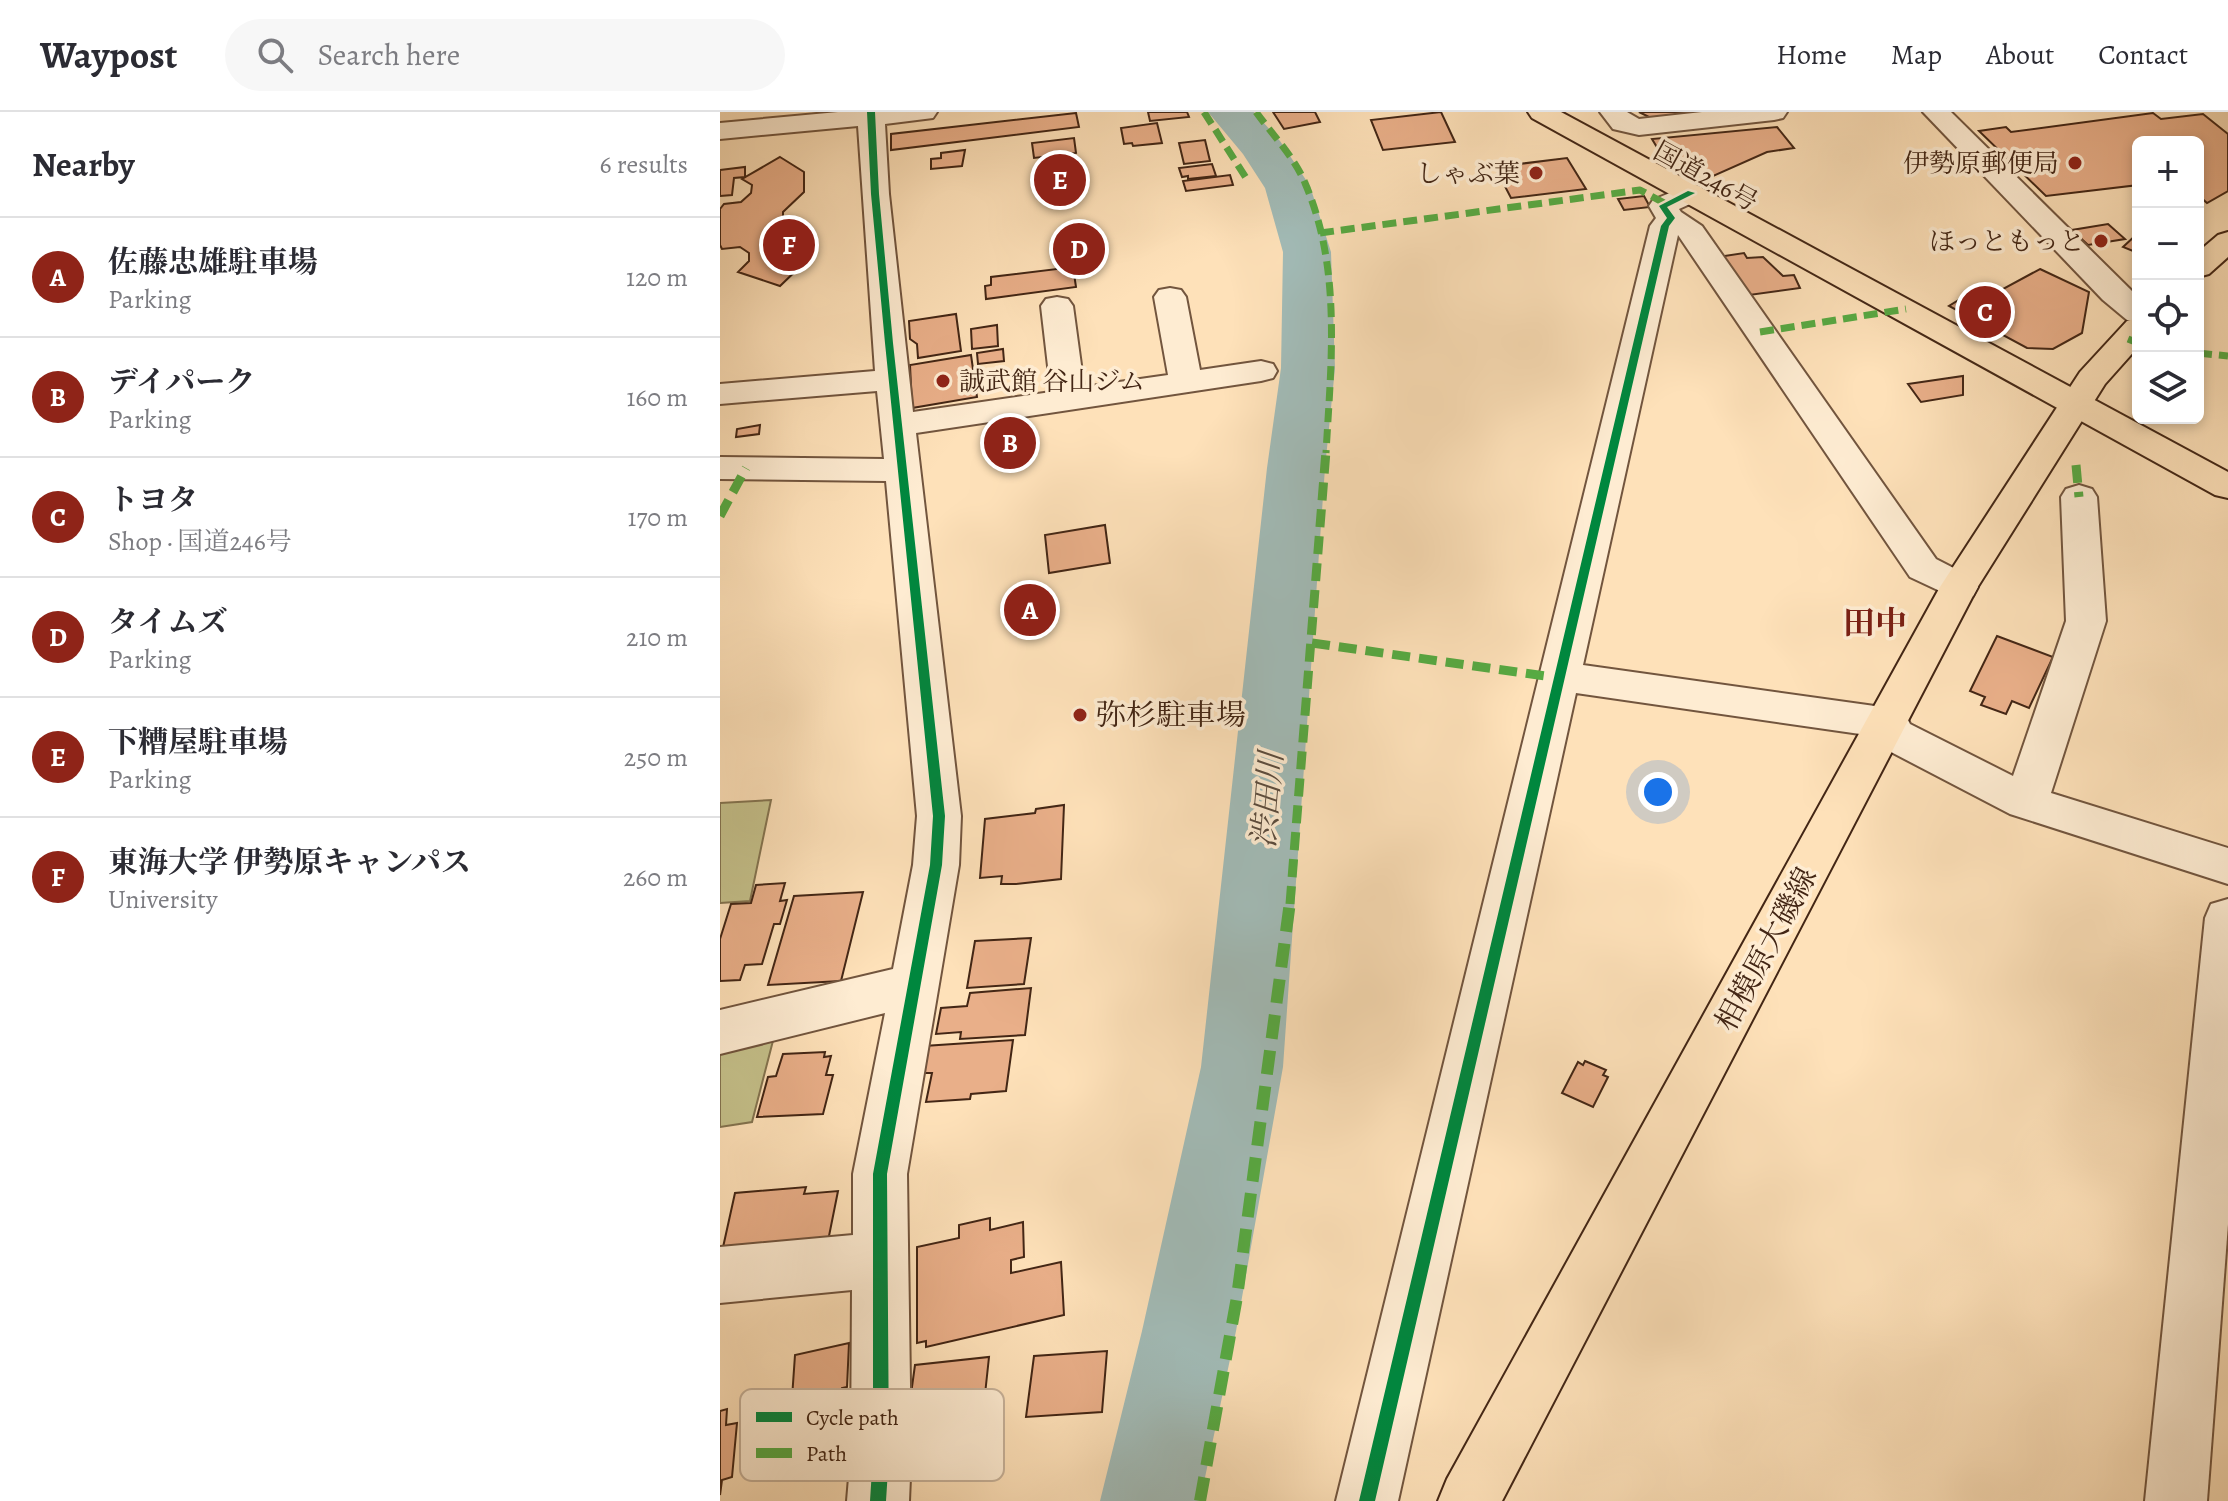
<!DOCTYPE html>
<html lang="en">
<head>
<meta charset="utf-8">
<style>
	:root { --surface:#fff; --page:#f7f7f7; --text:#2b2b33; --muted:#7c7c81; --line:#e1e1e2; --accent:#8f2418 }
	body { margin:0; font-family:Alegreya,"Noto Serif JP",serif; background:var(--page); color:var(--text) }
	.controls { position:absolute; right:24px; top:24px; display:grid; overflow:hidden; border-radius:12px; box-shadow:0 4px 12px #0003 }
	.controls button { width:72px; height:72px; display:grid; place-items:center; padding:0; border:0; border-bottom:2px solid var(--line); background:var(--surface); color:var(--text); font:40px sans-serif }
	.you { position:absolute; left:938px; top:680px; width:28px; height:28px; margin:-20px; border:6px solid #fff; border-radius:50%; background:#1a73e8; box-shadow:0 0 0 12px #1a73e833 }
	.badge { display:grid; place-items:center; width:52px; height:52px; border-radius:50%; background:var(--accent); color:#fff; font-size:26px; font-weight:700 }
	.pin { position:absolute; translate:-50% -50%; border:4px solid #fff; box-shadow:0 2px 8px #0006 }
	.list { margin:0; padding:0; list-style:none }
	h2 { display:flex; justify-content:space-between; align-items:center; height:104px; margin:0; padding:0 32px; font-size:34px }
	h2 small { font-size:26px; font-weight:400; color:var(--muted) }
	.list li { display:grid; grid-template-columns:52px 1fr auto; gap:24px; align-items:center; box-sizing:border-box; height:120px; padding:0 32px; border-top:2px solid var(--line) }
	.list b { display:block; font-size:30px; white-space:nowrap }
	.list p { margin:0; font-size:26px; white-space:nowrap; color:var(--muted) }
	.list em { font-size:26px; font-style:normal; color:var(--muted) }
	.icon { flex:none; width:44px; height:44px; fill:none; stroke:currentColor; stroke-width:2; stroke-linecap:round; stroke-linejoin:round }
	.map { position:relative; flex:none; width:1508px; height:1389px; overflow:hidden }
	header { display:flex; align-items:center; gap:48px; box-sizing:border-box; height:112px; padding:0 40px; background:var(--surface); border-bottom:2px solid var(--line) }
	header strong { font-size:38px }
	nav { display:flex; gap:44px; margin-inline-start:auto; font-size:28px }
	.search { width:560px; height:72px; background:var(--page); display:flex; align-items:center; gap:20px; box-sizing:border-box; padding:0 28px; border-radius:44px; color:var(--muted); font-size:30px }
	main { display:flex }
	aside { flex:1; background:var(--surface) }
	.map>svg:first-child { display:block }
	.green { fill:#c5c18b; stroke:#847450; stroke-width:2 }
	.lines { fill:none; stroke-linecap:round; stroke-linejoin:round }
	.river { fill:#a2bcb8; fill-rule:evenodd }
	.building { fill:#e9af89; stroke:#432615; stroke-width:2 }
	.minor-casing { stroke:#72553e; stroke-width:4 }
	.major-casing { stroke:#432615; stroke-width:4 }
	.highway-casing { stroke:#432615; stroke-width:4 }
	.minor { fill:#feecd2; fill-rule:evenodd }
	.major { fill:#fee1b9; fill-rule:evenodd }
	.highway { fill:#fee1b9; fill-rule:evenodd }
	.quiet-far2 { stroke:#56aa42; stroke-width:7; stroke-dasharray:14 7; stroke-linecap:butt }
	.quiet-far1 { stroke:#56aa42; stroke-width:9; stroke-dasharray:18 9; stroke-linecap:butt }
	.quiet { stroke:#56aa42; stroke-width:12; stroke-dasharray:24 12; stroke-linecap:butt }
	.cycleway-casing { stroke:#feecd2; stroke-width:5 }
	.cycleway { fill:#00873e; fill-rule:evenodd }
	.poi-dot { fill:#8f2418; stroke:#feecd2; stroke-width:3 }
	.labels { text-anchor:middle; stroke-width:7; stroke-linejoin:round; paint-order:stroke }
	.far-poi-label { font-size:26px; fill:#432615; stroke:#feecd2; text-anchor:end }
	.far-street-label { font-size:26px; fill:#432615; stroke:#feecd2 }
	.poi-label { font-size:30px; fill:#432615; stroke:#feecd2; text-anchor:start }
	.street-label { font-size:30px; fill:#432615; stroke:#feecd2 }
	.neighbourhood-label { font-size:32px; font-weight:bold; fill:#7a1f14; stroke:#feecd2 }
	.water-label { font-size:32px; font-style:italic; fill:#5b4c3e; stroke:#feecd2 }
	.key { fill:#feecd2; stroke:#c6b199; stroke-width:2 }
	.key-label { font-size:22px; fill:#432615 }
</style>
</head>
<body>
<header>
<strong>Waypost</strong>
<div class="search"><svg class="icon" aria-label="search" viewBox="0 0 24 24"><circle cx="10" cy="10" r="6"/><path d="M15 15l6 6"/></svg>Search here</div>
<nav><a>Home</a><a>Map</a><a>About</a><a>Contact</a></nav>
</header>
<main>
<aside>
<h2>Nearby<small>6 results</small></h2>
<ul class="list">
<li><span class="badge">A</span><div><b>佐藤忠雄駐車場</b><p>Parking</p></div><em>120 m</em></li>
<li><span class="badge">B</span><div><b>デイパーク</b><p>Parking</p></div><em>160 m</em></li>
<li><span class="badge">C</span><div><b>トヨタ</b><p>Shop · 国道246号</p></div><em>170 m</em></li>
<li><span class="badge">D</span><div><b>タイムズ</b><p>Parking</p></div><em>210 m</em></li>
<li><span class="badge">E</span><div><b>下糟屋駐車場</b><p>Parking</p></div><em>250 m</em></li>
<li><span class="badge">F</span><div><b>東海大学 伊勢原キャンパス</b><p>University</p></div><em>260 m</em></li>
</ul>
</aside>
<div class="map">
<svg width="1508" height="1389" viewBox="0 0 1508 1389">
	<rect width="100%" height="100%" fill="#fee1b9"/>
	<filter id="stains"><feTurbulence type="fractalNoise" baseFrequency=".0025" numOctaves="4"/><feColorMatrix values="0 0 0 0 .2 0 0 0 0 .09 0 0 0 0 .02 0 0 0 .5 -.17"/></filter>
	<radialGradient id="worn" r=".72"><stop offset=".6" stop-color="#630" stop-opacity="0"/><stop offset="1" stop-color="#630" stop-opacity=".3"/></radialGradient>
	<!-- green -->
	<g class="green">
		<polygon points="51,688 30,789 0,791 0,691"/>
		<polygon points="55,921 32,1010 0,1015 0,932"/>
	</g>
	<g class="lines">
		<!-- river -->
		<polygon class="river" points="488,0 534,0 560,29 590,74 611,140 615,256 605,356 563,955 516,1219 480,1389 380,1389 422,1219 481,955 547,356 561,256 563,140 545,76 523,42"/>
	</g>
	<!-- building -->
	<g class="building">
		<polygon points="428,0 467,0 469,5 430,9"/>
		<polygon points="553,0 595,0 600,10 564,17"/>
		<polygon points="721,0 735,30 663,38 651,8"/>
		<polygon points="919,0 981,0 931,6"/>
		<polygon points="356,1 359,15 171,38 171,22"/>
		<polygon points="1433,1 1441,7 1483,2 1508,22 1508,79 1487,91 1478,83 1478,30 1418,30 1418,73 1326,84 1259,19 1286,15 1291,20"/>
		<polygon points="437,11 442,31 413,34 412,31 404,32 401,16"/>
		<polygon points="1057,15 1074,36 1047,40 991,65 938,37 932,27"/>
		<polygon points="354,26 356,41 314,46 312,31"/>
		<polygon points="485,28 490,49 464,52 459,31"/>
		<polygon points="245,38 242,54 211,57 211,47 221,46 221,41"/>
		<polygon points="60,45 84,60 84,80 63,100 63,111 85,126 86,149 60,174 18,160 29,149 29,141 20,135 2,137 0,133 0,97 4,92 21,90 31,81 32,73 22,67"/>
		<polygon points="847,46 866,77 791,86 775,55"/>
		<polygon points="492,52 496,64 468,67 468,64 462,65 459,56"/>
		<polygon points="25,55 25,65 14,66 12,83 0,84 0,58"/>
		<polygon points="510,63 513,73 466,79 463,69"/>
		<polygon points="924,84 930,95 904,98 898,87"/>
		<polygon points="1388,112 1405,127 1368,133 1352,118"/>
		<polygon points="1416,123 1418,124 1418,141 1403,135"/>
		<polygon points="1024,141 1027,146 1043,145 1063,164 1074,163 1080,176 1022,184 998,145"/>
		<polygon points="353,155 356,175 266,187 265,174 271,173 271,165"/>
		<polygon points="1320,157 1369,180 1362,221 1333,237 1307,236 1229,194 1258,176 1274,182"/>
		<polygon points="236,202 241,239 198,246 197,232 190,227 189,209"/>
		<polygon points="277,213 278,234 252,237 251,217"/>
		<polygon points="283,237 284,249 258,252 257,241"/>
		<polygon points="251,243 257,285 192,296 190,253"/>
		<polygon points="1243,264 1243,283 1201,290 1188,272"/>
		<polygon points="40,313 39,322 16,325 17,317"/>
		<polygon points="385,413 390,451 329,461 325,423"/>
		<polygon points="1277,524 1333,545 1309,596 1292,589 1286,602 1261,593 1265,585 1250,579"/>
		<polygon points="344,693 341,767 296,772 281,772 282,764 260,766 265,707 315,701 316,697"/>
		<polygon points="65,771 60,789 67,788 60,812 54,812 42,852 25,853 20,868 0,869 0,827 11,792 31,791 36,773"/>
		<polygon points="143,780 121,869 48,873 74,784"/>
		<polygon points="311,826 304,872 247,876 255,829"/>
		<polygon points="311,876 305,923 240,927 241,920 216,922 221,896 247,894 250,881"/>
		<polygon points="293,928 286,979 251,982 250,987 206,990 212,961 200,961 204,934"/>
		<polygon points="105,940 104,945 111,944 106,963 113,963 103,1002 37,1005 48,965 56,964 63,942"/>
		<polygon points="865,949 886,958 883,963 888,965 873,995 842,981 858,950 863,953"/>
		<polygon points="86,1075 84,1082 118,1079 106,1139 0,1149 15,1081"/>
		<polygon points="270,1106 270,1118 303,1110 304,1145 291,1148 291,1161 341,1150 344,1203 206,1235 206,1229 197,1231 197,1135 239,1126 239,1113"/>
		<polygon points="129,1231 127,1275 122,1276 121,1303 130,1301 128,1343 67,1358 75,1243"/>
		<polygon points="387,1239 382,1300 306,1305 314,1244"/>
		<polygon points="269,1245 263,1301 187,1311 195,1253"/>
		<polygon points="7,1297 6,1313 17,1311 12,1365 2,1368 0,1383 0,1299"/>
	</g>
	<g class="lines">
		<defs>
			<g id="minor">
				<polygon points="118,0 217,0 213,6 165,12 169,82 193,300 331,280 321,194 326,187 337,185 348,187 353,194 364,275 448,263 434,185 439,178 450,176 461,178 466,185 480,258 541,249 553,252 557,259 553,266 541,269 196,321 241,704 239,753 187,1062 191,1342 189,1389 127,1389 131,1342 132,1178 0,1191 0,1135 133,1123 133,1062 165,901 0,942 0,898 173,857 193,753 197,704 166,369 0,367 0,345 164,347 157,279 0,292 0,272 155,259 138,14 0,27 0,11"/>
				<polygon points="880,0 907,0 919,7 982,0 1067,0 1063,6 1054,8 919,23 893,17"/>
				<polygon points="1203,0 1231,0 1418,185 1418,210 1407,208 1383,188"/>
				<polygon points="971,72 981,75 985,81 981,87 959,97 961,100 982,114 1216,447 1253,466 1258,475 1253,484 1239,488 1190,465 958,123 863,553 1169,596 1184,600 1190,612 1293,664 1346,509 1341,385 1346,377 1359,373 1372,377 1377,385 1386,509 1331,681 1508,736 1508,772 1290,702 1150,629 1147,623 856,581 678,1389 616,1389 930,114 936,106 929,94 933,88"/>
				<polygon points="1508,787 1508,1112 1487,1389 1425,1389 1485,806 1491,792"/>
			</g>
			<g id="major">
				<polygon points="1508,120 1508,145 1489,162 1478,165 1478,140 1498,123"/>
				<polygon points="1418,206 1418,235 1385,272 1257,476 782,1389 718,1389 727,1367 1220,475 1360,260 1407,209"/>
			</g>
			<polygon id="highway" points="808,0 841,0 1508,360 1508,386 1495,383 812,6"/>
		</defs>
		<!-- minor casing -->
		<use href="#minor" class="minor-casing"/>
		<!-- major casing -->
		<use href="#major" class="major-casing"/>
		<!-- highway casing -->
		<use href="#highway" class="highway-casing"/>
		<!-- minor -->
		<use href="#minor" class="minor"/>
		<!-- major -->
		<use href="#major" class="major"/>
		<!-- highway -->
		<use href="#highway" class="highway"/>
		<!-- quiet-far2 -->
		<g class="quiet-far2">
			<polyline points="484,0 528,69"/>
			<path d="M536,0c16,22 39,46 49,71 37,86 26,180 21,270"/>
			<polyline points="600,121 920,78 946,92"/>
			<polyline points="1040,220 1186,197"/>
			<polyline points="1408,227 1418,231"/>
			<polyline points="1478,241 1508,244"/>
		</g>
		<!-- quiet-far1 -->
		<g class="quiet-far1">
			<polyline points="1356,353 1359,385"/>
			<polyline points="0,404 26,356"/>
			<polyline points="592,531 839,566"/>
			<polyline points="570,792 606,339"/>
		</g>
		<!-- quiet -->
		<polyline class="quiet" points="480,1389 517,1185 570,790"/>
		<defs>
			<g id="cycleway">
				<polygon points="147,0 155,0 159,82 173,231 225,704 222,753 167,1062 169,1342 166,1389 150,1389 153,1342 153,1062 210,753 213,704 165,231 151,82"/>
				<polygon points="968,79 975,81 947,95 955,106 949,114 655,1389 639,1389 941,114 947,106 939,94"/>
			</g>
		</defs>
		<!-- cycleway casing -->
		<use href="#cycleway" class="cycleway-casing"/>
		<!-- cycleway -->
		<use href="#cycleway" class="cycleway"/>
	</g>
	<!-- markers -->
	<g class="poi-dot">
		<circle cx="1355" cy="51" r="8"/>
		<circle cx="816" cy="61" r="8"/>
		<circle cx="1381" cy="129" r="8"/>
		<circle cx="223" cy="269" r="8"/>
		<circle cx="360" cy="603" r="8"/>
	</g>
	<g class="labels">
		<!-- far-poi labels -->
		<g class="far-poi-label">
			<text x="1339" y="60">伊勢原郵便局</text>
			<text x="800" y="70">しゃぶ葉</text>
			<text x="1365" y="138">ほっともっと</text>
			<text x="239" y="278" text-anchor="start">誠武館 谷山ジム</text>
		</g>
		<!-- far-street labels -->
		<g class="far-street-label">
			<text transform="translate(986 64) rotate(29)" y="9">国道246号</text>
		</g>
		<!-- poi labels -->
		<g class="poi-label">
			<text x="376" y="613">弥杉駐車場</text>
		</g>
		<!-- street labels -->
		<g class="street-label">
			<text transform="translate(1046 837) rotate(-62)" y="10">相模原大磯線</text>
		</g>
		<!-- neighbourhood labels -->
		<g class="neighbourhood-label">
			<text x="1155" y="522">田中</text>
		</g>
		<!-- water labels -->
		<g class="water-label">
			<text transform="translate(547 688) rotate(-85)" y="11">渋田川</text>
		</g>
	</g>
	<!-- legend -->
	<rect x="20" y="1277" width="264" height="92" rx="12" class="key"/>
	<rect x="36" y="1300" width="36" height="10" fill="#00873e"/>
	<rect x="36" y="1336" width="36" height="10" fill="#56aa42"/>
	<g class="key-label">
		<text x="86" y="1313">Cycle path</text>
		<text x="86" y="1349">Path</text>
	</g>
	<rect width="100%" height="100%" filter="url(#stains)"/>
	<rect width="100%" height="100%" fill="url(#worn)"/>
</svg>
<div class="controls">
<button>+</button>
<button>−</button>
<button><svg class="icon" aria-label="locate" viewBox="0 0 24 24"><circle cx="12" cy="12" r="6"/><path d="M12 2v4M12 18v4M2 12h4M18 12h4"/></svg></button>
<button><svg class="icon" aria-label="layers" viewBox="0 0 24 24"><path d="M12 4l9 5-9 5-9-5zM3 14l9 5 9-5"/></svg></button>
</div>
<div class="you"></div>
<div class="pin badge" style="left:310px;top:498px">A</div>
<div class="pin badge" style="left:290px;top:331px">B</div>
<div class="pin badge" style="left:1265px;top:200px">C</div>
<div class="pin badge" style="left:359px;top:137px">D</div>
<div class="pin badge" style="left:340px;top:68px">E</div>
<div class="pin badge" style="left:69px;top:133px">F</div>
</div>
</main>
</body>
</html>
